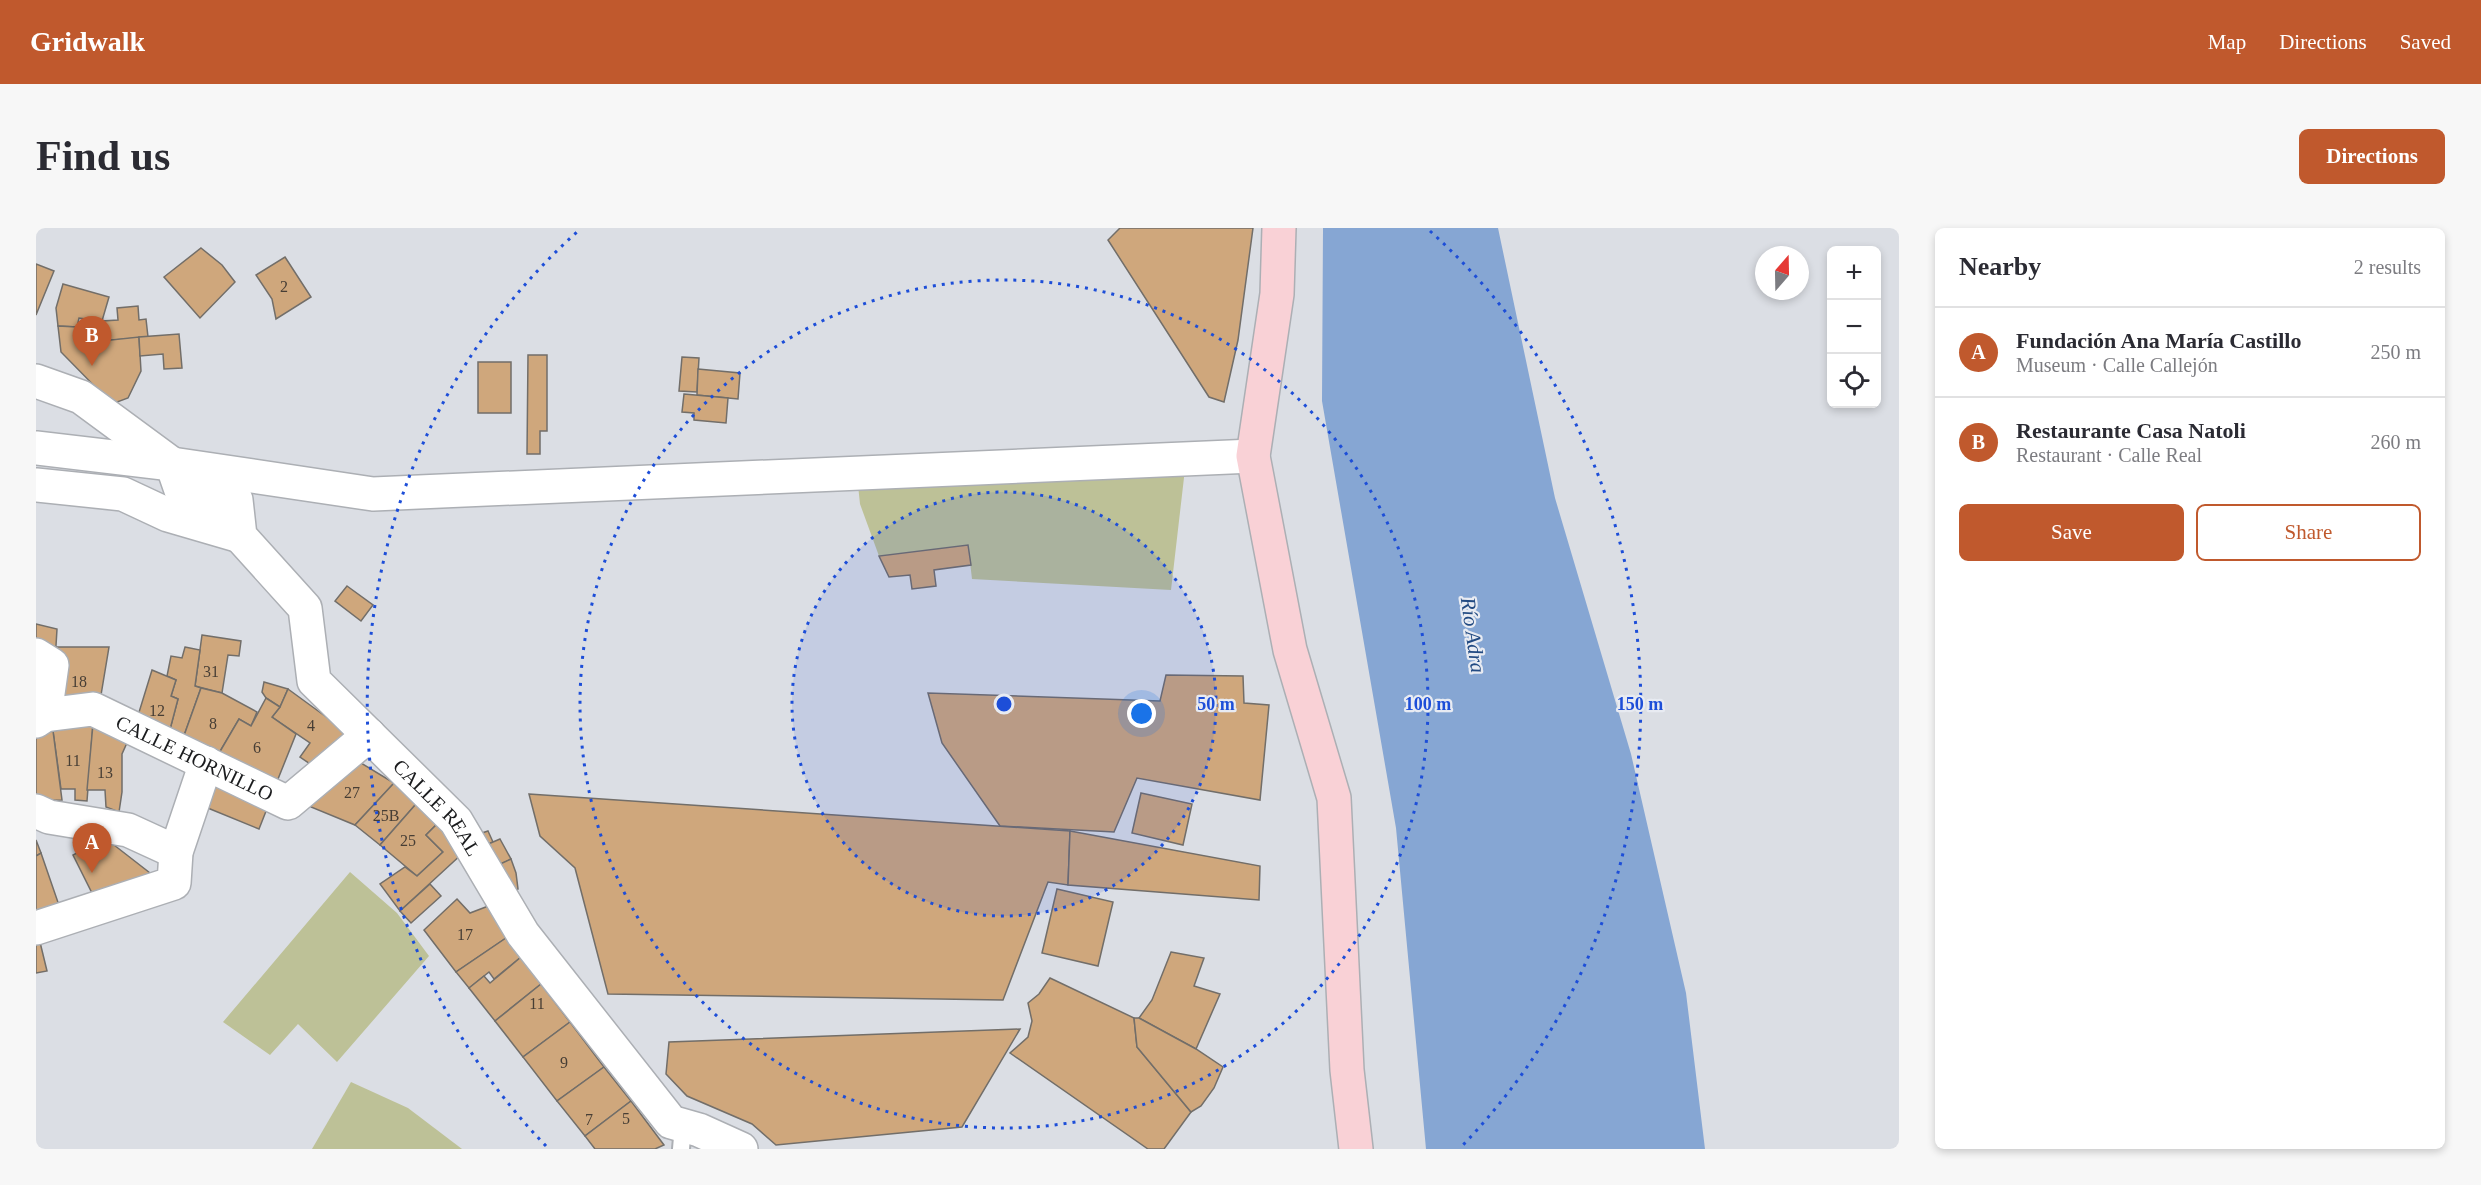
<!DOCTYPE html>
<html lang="en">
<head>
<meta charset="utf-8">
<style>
	:root { --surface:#fff; --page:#f7f7f7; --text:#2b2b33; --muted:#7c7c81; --line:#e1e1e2; --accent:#c0592d }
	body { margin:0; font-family:"Times New Roman",serif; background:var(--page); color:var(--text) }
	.controls { position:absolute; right:18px; top:18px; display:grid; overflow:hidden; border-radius:9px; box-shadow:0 3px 9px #0003 }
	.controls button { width:54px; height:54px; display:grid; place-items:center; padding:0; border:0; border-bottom:2px solid var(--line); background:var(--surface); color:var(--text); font:30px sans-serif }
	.compass { position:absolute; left:1719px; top:18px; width:54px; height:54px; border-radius:50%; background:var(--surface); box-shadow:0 3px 9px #0003; rotate:20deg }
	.you { position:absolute; left:1106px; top:486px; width:21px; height:21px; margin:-15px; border:4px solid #fff; border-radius:50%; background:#1a73e8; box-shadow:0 0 0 9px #1a73e833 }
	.badge { display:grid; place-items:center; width:39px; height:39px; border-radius:50%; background:var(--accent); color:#fff; font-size:20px; font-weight:700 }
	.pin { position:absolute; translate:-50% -50px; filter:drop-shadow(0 2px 3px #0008) }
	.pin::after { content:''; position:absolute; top:32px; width:21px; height:18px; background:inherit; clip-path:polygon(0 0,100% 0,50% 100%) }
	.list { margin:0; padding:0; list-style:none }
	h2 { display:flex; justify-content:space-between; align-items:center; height:78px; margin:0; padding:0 24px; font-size:26px }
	h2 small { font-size:20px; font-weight:400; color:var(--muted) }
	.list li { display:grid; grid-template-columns:39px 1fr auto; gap:18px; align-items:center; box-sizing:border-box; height:90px; padding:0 24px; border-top:2px solid var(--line) }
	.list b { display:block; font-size:22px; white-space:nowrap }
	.list p { margin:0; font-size:20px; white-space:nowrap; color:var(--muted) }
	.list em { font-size:20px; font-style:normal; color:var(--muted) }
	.actions { display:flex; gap:12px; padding:18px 24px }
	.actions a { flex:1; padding:14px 0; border:2px solid var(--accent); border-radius:9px; text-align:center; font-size:21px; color:var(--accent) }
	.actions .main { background:var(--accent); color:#fff }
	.icon { flex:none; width:33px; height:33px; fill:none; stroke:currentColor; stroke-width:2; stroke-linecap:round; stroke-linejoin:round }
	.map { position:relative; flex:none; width:1863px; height:921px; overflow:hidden; border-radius:9px }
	header { display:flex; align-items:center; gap:36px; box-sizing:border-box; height:84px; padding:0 30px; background:var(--accent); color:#fff }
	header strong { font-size:28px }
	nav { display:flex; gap:33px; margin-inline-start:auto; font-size:21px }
	.intro { display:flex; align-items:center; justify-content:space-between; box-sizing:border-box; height:144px; padding:0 36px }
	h1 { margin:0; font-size:42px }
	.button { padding:15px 27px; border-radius:9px; background:var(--accent); color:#fff; font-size:21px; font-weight:700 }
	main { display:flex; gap:36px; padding:0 36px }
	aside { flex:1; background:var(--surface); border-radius:9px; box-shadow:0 3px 9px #0003 }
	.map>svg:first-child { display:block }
	.green { fill:#bdc197 }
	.water { fill:#86a6d3 }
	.building { fill:#cfa77c; stroke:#726e69; stroke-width:1.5 }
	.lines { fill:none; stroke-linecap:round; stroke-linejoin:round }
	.lane-casing { stroke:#acafb4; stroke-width:20 }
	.street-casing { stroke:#acafb4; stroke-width:36 }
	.secondary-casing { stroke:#acafb4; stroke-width:36 }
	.lane { stroke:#fff; stroke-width:16 }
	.street { stroke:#fff; stroke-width:33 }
	.secondary { stroke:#f9d1d6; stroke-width:33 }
	.ring { fill:none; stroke:#1d4ed8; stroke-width:3; stroke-dasharray:3 6 }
	.labels { text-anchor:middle; stroke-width:4.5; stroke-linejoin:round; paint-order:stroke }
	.number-label { font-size:16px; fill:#473e35 }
	.street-label { font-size:20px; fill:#1a1b1d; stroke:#e8ebf2 }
	.water-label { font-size:21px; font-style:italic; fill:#224a82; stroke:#e8ebf2 }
	.centre { fill:#1d4ed8; stroke:#e8ebf2; stroke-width:3 }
	.ring-label { font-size:18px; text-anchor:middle; font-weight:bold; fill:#1d4ed8; stroke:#e8ebf2; stroke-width:4.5; stroke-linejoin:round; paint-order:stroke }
</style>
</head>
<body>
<header>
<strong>Gridwalk</strong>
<nav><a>Map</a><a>Directions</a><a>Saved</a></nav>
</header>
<div class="intro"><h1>Find us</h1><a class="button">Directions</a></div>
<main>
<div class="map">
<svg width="1863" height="921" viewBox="0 0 1863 921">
	<rect width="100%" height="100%" fill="#dbdee4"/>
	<!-- green -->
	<g class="green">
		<polygon points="1149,241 1135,362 936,351 932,317 843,328 824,276 822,257"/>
		<polygon points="314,644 361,685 393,728 301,834 262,796 234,827 187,794"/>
		<polygon points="315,854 372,880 426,921 276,921"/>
	</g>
	<!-- water -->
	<polygon class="water" points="1287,0 1462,0 1519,270 1595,526 1650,765 1669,921 1390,921 1360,600 1286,173"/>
	<!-- building -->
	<g class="building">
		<polygon points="1084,0 1217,0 1202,112 1188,174 1173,169 1072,12"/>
		<polygon points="165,20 186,37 199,54 164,90 128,49"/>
		<polygon points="249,29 275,69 240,91 236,71 220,47"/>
		<polygon points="0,36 18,43 0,87"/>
		<polygon points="27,56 73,69 66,93 43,90 41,99 22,98 20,80"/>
		<polygon points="102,78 103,92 110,91 112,109 66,113 66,93 82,92 81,80"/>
		<polygon points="22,98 41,99 40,106 65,103 66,113 103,109 105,143 92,170 76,176 25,124"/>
		<polygon points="143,106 146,140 128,141 127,126 104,128 103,109"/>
		<polygon points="492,127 511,127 511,203 504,203 504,226 491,226"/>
		<polygon points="646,129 663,130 661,164 643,163"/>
		<rect x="442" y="134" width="33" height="51"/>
		<polygon points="662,141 704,145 702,171 661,167"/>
		<polygon points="648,166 692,170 690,195 658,192 658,185 646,184"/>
		<polygon points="932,317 935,337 898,342 900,358 876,361 874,347 853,349 843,328"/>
		<polygon points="311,358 337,377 325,393 299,373"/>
		<polygon points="0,396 21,401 19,434 0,421"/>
		<polygon points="166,407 205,413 203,428 192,427 186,465 159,458"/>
		<polygon points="20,419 73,419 64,473 20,471"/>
		<polygon points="149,419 164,422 159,458 165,460 145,516 132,509 142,471 135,468 140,452 131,448 135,428 146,430"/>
		<polygon points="116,442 140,452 135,468 142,471 132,509 100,494"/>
		<polygon points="1130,447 1207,448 1208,475 1233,477 1224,572 1101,550 1078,604 964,598 906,515 892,465 1124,473"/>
		<polygon points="228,454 252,461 244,479 230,470 226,464"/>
		<polygon points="165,460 186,465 221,484 215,498 203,491 179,532 145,516"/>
		<polygon points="252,461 315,507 280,540 264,529 274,515 236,489 244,479"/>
		<polygon points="230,470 244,479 236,489 260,506 238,561 179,532 203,491 215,498"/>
		<polygon points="57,496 51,573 39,572 39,561 25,561 17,503"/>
		<polygon points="57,496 95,506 86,526 86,564 83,584 70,579 69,562 51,562"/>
		<polygon points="17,503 26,572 0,573 0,507"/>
		<polygon points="320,532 358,555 319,597 275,579 273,573"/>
		<polygon points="174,548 234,573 223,601 162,576"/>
		<polygon points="358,555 380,576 344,617 319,597"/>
		<polygon points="1105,565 1156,576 1147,617 1096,605"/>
		<polygon points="493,566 1034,603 1032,657 1012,654 967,772 572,766 539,640 504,608"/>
		<polygon points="380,576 401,596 390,607 407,624 381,648 344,617"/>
		<polygon points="401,596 428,624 364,683 344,656 369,639 381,648 407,624 390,607"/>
		<polygon points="452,603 457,614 450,617 443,606"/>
		<polygon points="1034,603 1224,638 1223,672 1032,657"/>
		<polygon points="69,610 123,652 61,675 37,627"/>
		<polygon points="464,611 475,631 460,638 450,617"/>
		<polygon points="0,612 5,625 0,628"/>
		<polygon points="5,625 26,686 0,695 0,628"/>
		<polygon points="475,631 480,645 482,661 472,665 460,638"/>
		<polygon points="394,656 405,668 375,695 364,683"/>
		<polygon points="1021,661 1077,674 1062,738 1006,725"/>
		<polygon points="421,671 434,685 455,677 470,710 420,744 388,702"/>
		<polygon points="3,710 11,743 0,745 0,711"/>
		<polygon points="470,710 485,729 458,751 453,744 433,760 420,744"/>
		<polygon points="1135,724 1168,730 1158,758 1184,766 1160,821 1103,790 1116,772"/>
		<polygon points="485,729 505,756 459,793 433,760 448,748 454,755"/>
		<polygon points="1014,750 1098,790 1101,819 1155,884 1128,921 1112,921 974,825 992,809 996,793 992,775 1003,766"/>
		<polygon points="505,756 534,794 487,829 459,793"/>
		<polygon points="1098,790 1103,790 1160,821 1187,839 1178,860 1165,878 1155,884 1101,819"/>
		<polygon points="534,794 568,839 521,873 487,829"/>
		<polygon points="984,801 926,899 740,917 716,896 651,868 630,846 633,814"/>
		<polygon points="568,839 595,873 549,908 521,873"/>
		<polygon points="595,873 628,917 619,921 559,921 549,908"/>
	</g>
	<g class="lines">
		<defs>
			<polyline id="lane" points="645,921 647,897"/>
			<g id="street">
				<path id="s1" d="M0,153l45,16 91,67 9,26 55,10 4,36 65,72 9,73 142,140 67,113 148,188 28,8 42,19"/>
				<polyline points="0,220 136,236 337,266 1217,228"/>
				<polyline points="0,257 87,266 132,287 204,308"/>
				<polyline points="0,427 16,437 9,487"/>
				<path id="s2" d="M0,493l9,-6 48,-6 195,94 81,-68"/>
				<polyline points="0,583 13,589 92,602 140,624"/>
				<polyline points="0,700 138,655 140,624 170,535"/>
			</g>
			<polyline id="secondary" points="1243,0 1241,66 1217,228 1254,422 1298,570 1311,842 1320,921"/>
		</defs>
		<!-- lane casing -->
		<use href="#lane" class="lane-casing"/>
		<!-- street casing -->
		<use href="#street" class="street-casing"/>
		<!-- secondary casing -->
		<use href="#secondary" class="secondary-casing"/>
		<!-- lane -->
		<use href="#lane" class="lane"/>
		<!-- street -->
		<use href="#street" class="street"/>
		<!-- secondary -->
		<use href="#secondary" class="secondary"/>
	</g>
	<!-- distance rings -->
	<circle cx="968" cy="476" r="212" fill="#1d4ed8" fill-opacity=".12"/>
	<g class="ring">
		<circle cx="968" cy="476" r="212"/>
		<circle cx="968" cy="476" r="424"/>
		<path d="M510 918A636 636 0 0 1 542 3M1394 3A636 636 0 0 1 1426 918"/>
	</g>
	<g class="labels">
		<!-- number labels -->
		<g class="number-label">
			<text x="248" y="64">2</text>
			<text x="175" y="449">31</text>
			<text x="43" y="459">18</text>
			<text x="121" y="488">12</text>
			<text x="177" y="501">8</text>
			<text x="275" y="503">4</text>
			<text x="221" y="525">6</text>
			<text x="37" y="538">11</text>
			<text x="69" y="550">13</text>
			<text x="316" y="570">27</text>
			<text x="350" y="593">25B</text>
			<text x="372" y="618">25</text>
			<text x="429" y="712">17</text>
			<text x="501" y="781">11</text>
			<text x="528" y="840">9</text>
			<text x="590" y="896">5</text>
			<text x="553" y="897">7</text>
		</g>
		<!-- street labels -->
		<g class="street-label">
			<text dy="7" stroke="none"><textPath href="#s2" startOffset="172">CALLE HORNILLO</textPath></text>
			<text dy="7" stroke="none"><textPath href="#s1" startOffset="628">CALLE REAL</textPath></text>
		</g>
		<!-- water labels -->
		<g class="water-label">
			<text transform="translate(1437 407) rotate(82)" y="7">Río Adra</text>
		</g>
	</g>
	<circle cx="968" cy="476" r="9" class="centre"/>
	<g class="ring-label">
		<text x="1180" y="482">50 m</text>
		<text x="1392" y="482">100 m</text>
		<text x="1604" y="482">150 m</text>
	</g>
</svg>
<div class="controls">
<button>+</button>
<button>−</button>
<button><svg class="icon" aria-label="locate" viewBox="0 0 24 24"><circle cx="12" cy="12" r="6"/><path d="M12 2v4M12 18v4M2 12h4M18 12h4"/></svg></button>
</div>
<svg class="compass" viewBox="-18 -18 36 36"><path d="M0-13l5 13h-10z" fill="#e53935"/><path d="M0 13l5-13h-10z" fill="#7c7c81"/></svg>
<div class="you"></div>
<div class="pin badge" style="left:56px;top:645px">A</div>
<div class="pin badge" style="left:56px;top:138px">B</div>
</div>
<aside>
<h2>Nearby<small>2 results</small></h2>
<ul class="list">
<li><span class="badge">A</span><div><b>Fundación Ana María Castillo</b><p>Museum · Calle Callejón</p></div><em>250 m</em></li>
<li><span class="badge">B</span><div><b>Restaurante Casa Natoli</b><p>Restaurant · Calle Real</p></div><em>260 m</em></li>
</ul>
<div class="actions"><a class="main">Save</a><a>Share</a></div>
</aside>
</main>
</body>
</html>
